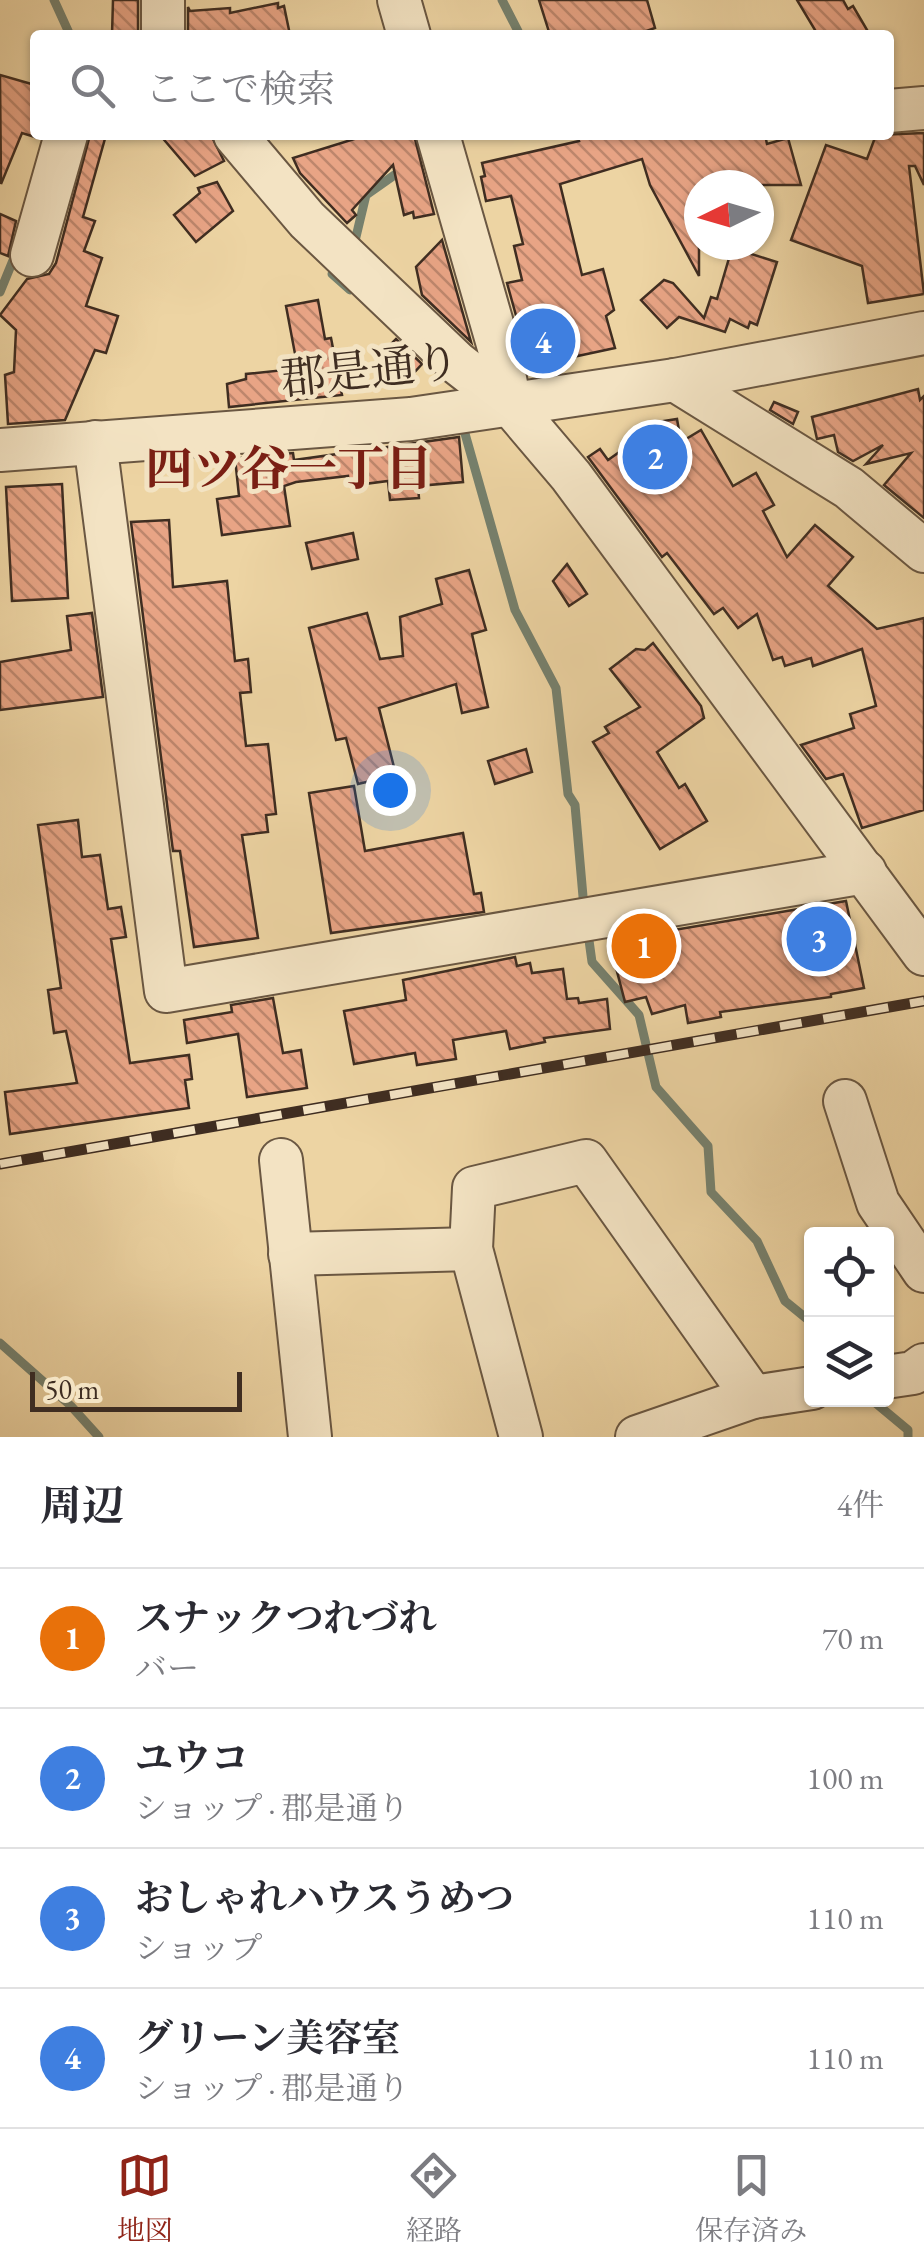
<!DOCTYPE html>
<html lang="ja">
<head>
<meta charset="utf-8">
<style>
	:root { --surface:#fff; --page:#f2f2f3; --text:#2b2b33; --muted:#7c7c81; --line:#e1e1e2; --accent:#8f2418 }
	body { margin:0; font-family:"EB Garamond","Noto Serif JP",serif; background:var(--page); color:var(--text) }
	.controls { position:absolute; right:30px; bottom:30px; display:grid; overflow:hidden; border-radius:10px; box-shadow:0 2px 8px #0004 }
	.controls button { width:90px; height:90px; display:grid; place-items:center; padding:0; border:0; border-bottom:2px solid var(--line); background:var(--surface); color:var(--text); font:50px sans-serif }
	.compass { position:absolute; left:684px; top:170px; width:90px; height:90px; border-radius:50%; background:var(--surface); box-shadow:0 2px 8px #0004; rotate:265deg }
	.scale { position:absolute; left:30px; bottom:25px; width:212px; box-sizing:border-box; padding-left:10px; border:5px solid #3f2d21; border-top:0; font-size:28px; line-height:35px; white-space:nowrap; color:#3f2d21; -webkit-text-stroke:8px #f3e3c3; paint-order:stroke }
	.you { position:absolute; left:390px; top:790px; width:35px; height:35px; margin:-25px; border:8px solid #fff; border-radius:50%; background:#1a73e8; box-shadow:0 0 0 15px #1a73e833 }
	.badge { display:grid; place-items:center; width:65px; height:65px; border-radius:50%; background:var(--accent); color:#fff; font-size:32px; font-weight:700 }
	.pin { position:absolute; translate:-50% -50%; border:5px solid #fff; box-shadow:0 2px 10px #0006 }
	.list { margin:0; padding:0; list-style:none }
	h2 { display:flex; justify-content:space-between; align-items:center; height:130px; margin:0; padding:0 40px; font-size:42px }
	h2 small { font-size:32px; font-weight:400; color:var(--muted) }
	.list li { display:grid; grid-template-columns:65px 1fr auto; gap:30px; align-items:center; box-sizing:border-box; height:140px; padding:0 40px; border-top:2px solid var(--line) }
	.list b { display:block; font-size:38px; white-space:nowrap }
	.list p { margin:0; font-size:32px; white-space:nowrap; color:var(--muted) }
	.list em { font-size:32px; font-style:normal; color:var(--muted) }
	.icon { flex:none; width:55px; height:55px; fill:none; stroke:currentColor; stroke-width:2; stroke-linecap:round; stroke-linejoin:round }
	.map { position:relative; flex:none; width:924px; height:1437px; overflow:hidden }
	.search { position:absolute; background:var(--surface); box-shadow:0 2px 8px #0004; left:30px; right:30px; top:30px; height:110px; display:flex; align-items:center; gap:25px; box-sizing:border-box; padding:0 35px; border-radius:10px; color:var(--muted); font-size:38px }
	.sheet { height:690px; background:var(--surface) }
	nav { display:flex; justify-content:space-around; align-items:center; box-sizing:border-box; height:140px; border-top:2px solid var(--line); background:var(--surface); font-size:28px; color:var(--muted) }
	nav a { display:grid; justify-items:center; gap:5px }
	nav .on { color:var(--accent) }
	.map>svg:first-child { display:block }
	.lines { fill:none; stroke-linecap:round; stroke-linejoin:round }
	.stream { stroke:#76816e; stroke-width:9 }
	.building { fill:url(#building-back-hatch); stroke:#3f2d21; stroke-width:2.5 }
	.minor-casing { stroke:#6a5742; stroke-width:46 }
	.minor { stroke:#f3e3c3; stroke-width:42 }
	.rail-casing { stroke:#3f2d21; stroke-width:11 }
	.rail { stroke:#f3e3c3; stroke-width:8; stroke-dasharray:22; stroke-linecap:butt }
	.labels { text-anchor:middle; stroke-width:10; stroke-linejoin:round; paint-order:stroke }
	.street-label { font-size:45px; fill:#3f2d21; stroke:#f3e3c3 }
	.neighbourhood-label { font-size:48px; font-weight:bold; fill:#7a1f14; stroke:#f3e3c3 }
</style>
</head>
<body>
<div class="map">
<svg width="924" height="1437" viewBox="0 0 924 1437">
	<defs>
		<pattern id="building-back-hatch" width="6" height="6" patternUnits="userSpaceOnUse" patternTransform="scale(2.5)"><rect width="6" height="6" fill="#e8a485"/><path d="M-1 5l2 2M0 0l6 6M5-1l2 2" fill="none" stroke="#bd866c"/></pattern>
	</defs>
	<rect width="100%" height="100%" fill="#edd4a3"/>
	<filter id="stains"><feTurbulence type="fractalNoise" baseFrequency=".002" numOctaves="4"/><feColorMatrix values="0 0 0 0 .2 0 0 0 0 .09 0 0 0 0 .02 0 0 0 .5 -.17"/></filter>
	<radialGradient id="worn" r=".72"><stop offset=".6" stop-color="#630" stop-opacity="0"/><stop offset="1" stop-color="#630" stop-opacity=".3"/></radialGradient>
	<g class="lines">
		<!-- stream -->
		<g class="stream">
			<polyline points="54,0 70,35"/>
			<polyline points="502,0 520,35"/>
			<polyline points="355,241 366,195 403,169"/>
			<polyline points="332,274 350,290"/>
			<polyline points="0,292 16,253"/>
			<polyline points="462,423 515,610 556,688 568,794 575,805 584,908"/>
			<polyline points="588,933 592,962 639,1015 656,1087 708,1146 711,1192 757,1241 785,1301 812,1323"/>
			<polyline points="0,1343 71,1406 99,1437"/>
			<polyline points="872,1400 908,1430 908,1437"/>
		</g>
	</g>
	<!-- building -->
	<g class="building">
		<polygon points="113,0 138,0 138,35 112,35"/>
		<polygon points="539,0 647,0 655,28 635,35 550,35"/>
		<polygon points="797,0 843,0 848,9 853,6 870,35 818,35"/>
		<polygon points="278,3 278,8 284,6 290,35 188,35 188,7 190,11 230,8 230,13"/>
		<polygon points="0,75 35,85 35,137 22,133 1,184"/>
		<polygon points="924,133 924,185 915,166 909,166 924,294 868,303 862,266 791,240 826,145 867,159 876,135"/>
		<polygon points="90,135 106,135 83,217 95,221 84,251 102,258 86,306 118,316 106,353 95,350 65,420 8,424 5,375 14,372 16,330 0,315 27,279 49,274 56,263"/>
		<polygon points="160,135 211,135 224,161 195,176"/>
		<polygon points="367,135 414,135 434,214 414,218 413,212 404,215 393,165 352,210 356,215 347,223 300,173 293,158"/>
		<polygon points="577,135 765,135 767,144 788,138 801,185 699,185 699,276 650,185 642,159 560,184 582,275 603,269 614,310 606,316 615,348 559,360 550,328 522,337 507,283 522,280 514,246 523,244 511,196 486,201 481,177 485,176 482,163 579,141"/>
		<polygon points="217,182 233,211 196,242 174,215 200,193 198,188"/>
		<polygon points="0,214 16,221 8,256 0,253"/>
		<polygon points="442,240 471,342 422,295 416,267"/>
		<polygon points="732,248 777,262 757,325 750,322 748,328 730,319 725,332 679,317 667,328 641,300 664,280 673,283 704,318 711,297 717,299"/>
		<polygon points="318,300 325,339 331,338 342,395 229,407 227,384 246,379 246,374 285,370 284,360 296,359 286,306"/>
		<polygon points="396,339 422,364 411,376 385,350"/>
		<polygon points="918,389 920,400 924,396 924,518 884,485 911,453 866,464 883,445 853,461 838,452 834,435 817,439 812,417"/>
		<polygon points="774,402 798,412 793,424 770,410"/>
		<polygon points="677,419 681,442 701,430 733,486 756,473 774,505 763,511 787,557 815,525 853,557 828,586 877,629 924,618 924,810 862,828 843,774 826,779 801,745 854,728 850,714 876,706 862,649 813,666 811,658 785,666 782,657 773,660 757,614 738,628 723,608 714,614 667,553 662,557 588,457 600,449 608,460 652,429 651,423"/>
		<polygon points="459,437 463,482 418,486 419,498 390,500 388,481 349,486 348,476 296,482 284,486 290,526 222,535 217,499 239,496 235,458 293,453 294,460"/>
		<polygon points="62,484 68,598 12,601 6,487"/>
		<polygon points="169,520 173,587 227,581 235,661 248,659 251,692 240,693 246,746 268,744 276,814 266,815 268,832 242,835 258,938 194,947 180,851 173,851 131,522"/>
		<polygon points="353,533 358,559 312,569 306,543"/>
		<polygon points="567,564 587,594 569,606 553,581"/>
		<polygon points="469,570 486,630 472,634 488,707 462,713 456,684 379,708 396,775 358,784 346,738 336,740 309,628 367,613 380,659 403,656 400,617 442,604 436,579"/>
		<polygon points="92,613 103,697 0,710 0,662 71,650 67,616"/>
		<polygon points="653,643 701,706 704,718 657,752 679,788 685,784 707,821 660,849 593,742 609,733 605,727 640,707 610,669 636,649 645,650"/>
		<polygon points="526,749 532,772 495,784 488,761"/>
		<polygon points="354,786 365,851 463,833 474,894 481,893 484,912 331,933 309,793"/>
		<polygon points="78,820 82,857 100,855 108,909 121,907 126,937 111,939 130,1063 189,1055 192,1079 185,1080 189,1108 10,1134 5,1092 77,1083 66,1031 54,1033 48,990 61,988 38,825"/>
		<polygon points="846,901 864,988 831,994 831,997 720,1012 721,1017 688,1023 685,1005 652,1014 646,997 625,1002 609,941"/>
		<polygon points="515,957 517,966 530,963 532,973 563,969 567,999 578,998 579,1003 607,999 610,1029 544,1038 545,1042 510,1049 506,1031 453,1040 456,1059 417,1065 415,1053 354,1064 344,1011 406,1000 403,980"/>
		<polygon points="273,998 283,1053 301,1050 307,1088 247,1097 238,1034 187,1043 184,1020 232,1012 231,1005"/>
	</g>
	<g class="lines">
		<defs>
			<g id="minor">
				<polyline points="163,0 163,35"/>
				<polyline points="399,0 409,35"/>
				<polyline points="889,111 924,108"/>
				<polyline points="235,135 307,220 456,362 510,404 571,476 924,954"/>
				<polyline points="438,135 499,348 510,404"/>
				<polyline points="32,255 66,135"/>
				<polyline points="675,380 849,488 924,551"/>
				<polyline points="95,442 166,991 865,872"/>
				<polyline points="0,450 411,419 675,380 924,333"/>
				<polyline points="845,1101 878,1203 924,1271"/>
				<polyline points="281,1160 310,1437"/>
				<polyline points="290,1254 471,1249"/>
				<polyline points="886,1377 913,1373 924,1365"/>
				<polyline points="521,1437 471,1249 474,1188 586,1161 753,1397"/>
				<polyline points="637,1437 753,1397 812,1388"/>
			</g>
		</defs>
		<!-- minor casing -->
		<use href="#minor" class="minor-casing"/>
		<!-- minor -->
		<use href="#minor" class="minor"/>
		<defs>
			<polyline id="rail" points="0,1164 924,1001"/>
		</defs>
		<!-- rail casing -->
		<use href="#rail" class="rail-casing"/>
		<!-- rail -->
		<use href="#rail" class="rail"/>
	</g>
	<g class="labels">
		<!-- street labels -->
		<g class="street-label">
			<text transform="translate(370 369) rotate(-6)" y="16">郡是通り</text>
		</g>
		<!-- neighbourhood labels -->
		<g class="neighbourhood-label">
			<text x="289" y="485">四ツ谷一丁目</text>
		</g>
	</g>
	<rect width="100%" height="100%" filter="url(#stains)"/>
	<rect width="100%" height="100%" fill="url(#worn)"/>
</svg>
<div class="controls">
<button><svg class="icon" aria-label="locate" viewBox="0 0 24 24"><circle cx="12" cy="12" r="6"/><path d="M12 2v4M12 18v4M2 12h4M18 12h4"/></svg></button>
<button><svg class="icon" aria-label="layers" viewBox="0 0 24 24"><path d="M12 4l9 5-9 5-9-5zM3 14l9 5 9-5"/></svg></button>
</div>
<svg class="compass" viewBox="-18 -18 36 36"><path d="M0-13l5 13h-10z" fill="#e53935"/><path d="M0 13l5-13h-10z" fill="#7c7c81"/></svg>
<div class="scale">50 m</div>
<div class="you"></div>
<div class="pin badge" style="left:644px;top:946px;background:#e8710a">1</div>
<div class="pin badge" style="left:655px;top:457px;background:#3f7fe0">2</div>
<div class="pin badge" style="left:819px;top:939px;background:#3f7fe0">3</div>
<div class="pin badge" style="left:543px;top:341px;background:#3f7fe0">4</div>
<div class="search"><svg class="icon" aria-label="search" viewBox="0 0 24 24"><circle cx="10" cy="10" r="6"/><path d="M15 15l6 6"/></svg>ここで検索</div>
</div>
<section class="sheet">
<h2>周辺<small>4件</small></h2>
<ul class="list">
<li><span class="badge" style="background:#e8710a">1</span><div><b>スナックつれづれ</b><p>バー</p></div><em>70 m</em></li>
<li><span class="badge" style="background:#3f7fe0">2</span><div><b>ユウコ</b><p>ショップ · 郡是通り</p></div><em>100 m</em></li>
<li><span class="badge" style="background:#3f7fe0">3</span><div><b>おしゃれハウスうめつ</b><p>ショップ</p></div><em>110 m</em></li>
<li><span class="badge" style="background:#3f7fe0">4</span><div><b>グリーン美容室</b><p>ショップ · 郡是通り</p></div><em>110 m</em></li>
</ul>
</section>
<nav>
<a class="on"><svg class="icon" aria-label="map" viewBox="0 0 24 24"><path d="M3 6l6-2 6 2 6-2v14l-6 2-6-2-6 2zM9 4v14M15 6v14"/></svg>地図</a>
<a><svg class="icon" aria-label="directions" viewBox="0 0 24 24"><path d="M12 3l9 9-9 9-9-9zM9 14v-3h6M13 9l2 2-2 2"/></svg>経路</a>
<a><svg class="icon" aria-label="saved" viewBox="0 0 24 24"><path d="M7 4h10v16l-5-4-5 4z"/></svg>保存済み</a>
</nav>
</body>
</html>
